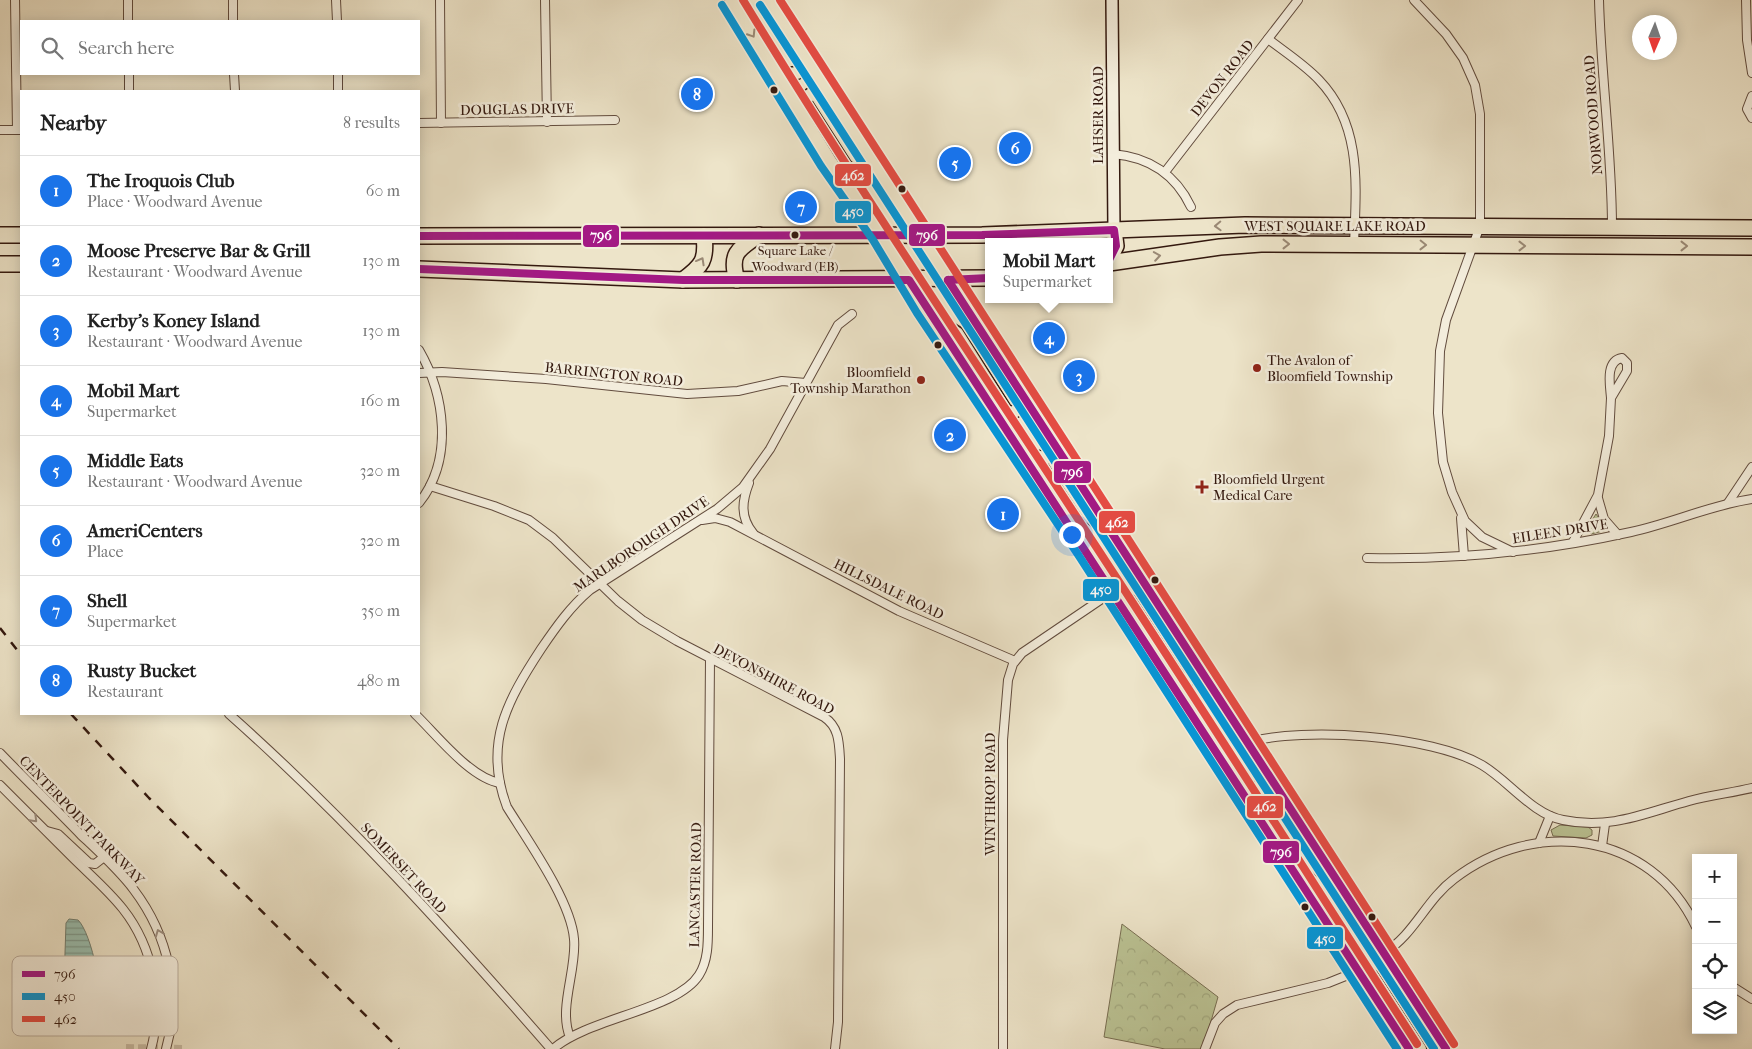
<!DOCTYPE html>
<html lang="en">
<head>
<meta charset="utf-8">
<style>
	:root { --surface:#fff; --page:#f6f6f6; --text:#222; --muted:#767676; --line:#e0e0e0; --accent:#1a73e8 }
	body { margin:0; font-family:"IM FELL French Canon",serif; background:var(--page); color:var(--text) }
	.controls { position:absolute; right:15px; bottom:15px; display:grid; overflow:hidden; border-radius:0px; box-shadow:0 2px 12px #0003 }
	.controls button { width:45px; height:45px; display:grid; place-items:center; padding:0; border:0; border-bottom:1px solid var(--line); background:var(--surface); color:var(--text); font:25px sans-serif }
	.compass { position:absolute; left:1632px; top:15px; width:45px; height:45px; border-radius:50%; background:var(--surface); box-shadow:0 2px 12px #0003; rotate:182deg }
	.you { position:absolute; left:1071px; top:534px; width:18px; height:18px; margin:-12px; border:4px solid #fff; border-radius:50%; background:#1a73e8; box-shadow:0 0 0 8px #1a73e833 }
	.badge { display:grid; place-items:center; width:32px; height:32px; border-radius:50%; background:var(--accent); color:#fff; font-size:16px; font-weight:700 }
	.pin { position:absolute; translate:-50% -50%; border:2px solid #fff; box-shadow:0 1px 5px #0006 }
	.popup { position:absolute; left:985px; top:238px; width:128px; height:65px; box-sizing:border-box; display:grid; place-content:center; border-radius:0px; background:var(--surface); filter:drop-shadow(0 1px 4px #0005); font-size:16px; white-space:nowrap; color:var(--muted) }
	.popup b { font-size:19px; color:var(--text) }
	.popup::after { content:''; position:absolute; left:50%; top:100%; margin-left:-10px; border:10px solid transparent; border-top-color:var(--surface) }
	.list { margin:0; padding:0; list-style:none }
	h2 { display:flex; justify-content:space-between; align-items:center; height:65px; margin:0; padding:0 20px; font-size:21px }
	h2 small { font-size:16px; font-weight:400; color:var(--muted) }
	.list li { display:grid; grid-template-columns:32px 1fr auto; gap:15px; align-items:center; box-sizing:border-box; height:70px; padding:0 20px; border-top:1px solid var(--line) }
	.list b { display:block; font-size:19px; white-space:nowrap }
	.list p { margin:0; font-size:16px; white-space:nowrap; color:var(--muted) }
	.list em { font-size:16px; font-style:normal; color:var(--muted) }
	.icon { flex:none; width:28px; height:28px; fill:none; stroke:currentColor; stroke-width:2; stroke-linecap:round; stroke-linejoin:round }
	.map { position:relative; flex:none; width:1752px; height:1049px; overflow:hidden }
	.search { position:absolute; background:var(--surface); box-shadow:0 2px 12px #0003; left:20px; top:20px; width:400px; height:55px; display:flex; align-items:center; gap:12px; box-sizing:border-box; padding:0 18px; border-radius:0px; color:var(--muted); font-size:19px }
	.panel { position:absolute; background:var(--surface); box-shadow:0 2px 12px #0003; left:20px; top:90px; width:400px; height:625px; border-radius:0px }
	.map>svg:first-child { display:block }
	.green { fill:#bbc394; stroke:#786e52 }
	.forest { fill:url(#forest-crowns); stroke:#786e52 }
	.water { fill:url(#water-rules); stroke:#717d70 }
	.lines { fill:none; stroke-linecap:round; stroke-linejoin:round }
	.street-tunnel { stroke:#c8bba4; stroke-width:8; stroke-dasharray:8 4; stroke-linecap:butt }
	.street-casing { stroke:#624c3e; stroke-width:10 }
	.secondary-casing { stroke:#34190f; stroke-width:14 }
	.primary-casing { stroke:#34190f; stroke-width:15 }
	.highway-casing { stroke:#34190f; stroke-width:18 }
	.street { stroke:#f3eddc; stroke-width:8 }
	.secondary { stroke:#f3eddc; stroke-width:11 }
	.primary { stroke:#ede4c9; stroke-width:12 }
	.highway { stroke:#ede4c9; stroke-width:15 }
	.rail { stroke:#34190f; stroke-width:2.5; stroke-dasharray:9 9; stroke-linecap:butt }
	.bus-1-casing { stroke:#f3eddc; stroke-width:11 }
	.bus-2-casing { stroke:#f3eddc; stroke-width:11 }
	.bus-3-casing { stroke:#f3eddc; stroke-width:11 }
	.bus-1 { stroke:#a31984; stroke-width:8 }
	.bus-2 { stroke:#0696d7; stroke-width:8 }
	.bus-3 { stroke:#e54c44; stroke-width:8 }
	.oneway { stroke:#9a8975 }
	.oneway2 { stroke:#9d8e80 }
	.bus-dot { fill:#34190f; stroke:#f3eddc; stroke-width:2 }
	.poi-dot { fill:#8f2418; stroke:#f3eddc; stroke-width:2 }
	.labels { text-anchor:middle; stroke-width:5; stroke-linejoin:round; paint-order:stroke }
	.bus-label { font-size:13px; fill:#34190f; stroke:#f3eddc }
	.street-label { font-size:14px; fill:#34190f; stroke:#f3eddc }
	.poi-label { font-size:14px; fill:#34190f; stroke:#f3eddc; text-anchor:start }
	.key { fill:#f3eddc; stroke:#baad9e; stroke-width:1 }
	.key-label { font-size:14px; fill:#34190f }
	.line-badge { stroke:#f3eddc; stroke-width:2 }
	.badge-label { font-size:14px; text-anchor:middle; font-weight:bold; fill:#fff }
</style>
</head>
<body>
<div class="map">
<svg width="1752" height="1049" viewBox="0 0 1752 1049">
	<defs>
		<pattern id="forest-crowns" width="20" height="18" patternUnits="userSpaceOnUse" patternTransform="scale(1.25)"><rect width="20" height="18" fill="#bbc394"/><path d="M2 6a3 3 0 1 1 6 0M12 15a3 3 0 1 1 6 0" fill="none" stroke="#a1a77e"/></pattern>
		<pattern id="water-rules" width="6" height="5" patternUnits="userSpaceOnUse" patternTransform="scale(1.25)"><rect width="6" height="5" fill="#9abfb0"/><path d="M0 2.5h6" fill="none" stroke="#7e9a8e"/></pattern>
	</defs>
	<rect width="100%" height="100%" fill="#ede4c9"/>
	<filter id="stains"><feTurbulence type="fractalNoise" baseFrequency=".004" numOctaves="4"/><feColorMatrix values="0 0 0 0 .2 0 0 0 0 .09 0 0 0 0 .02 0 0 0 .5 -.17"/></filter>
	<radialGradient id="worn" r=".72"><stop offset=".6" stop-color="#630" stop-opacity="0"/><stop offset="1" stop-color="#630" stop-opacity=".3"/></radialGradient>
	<!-- green -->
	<g class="green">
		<polygon points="1596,514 1607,530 1591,534 1587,528"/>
		<polygon points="1560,825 1588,827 1592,830 1592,835 1586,838 1553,836 1551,830"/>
	</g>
	<!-- forest -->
	<polygon class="forest" points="1122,924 1218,997 1203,1049 1165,1049 1104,1037"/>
	<!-- water -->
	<path class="water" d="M69,919l9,1c13,12 31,84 12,95 -7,4 -19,0 -27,-1l3,-91z"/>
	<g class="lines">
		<!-- street-tunnel -->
		<polyline class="street-tunnel" points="126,1048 182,1049"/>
		<defs>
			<g id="street">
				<polyline points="15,0 17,130"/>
				<polyline points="128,0 128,21"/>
				<polyline points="233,0 233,21"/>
				<polyline points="336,0 337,21"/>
				<polyline points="440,0 441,123"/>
				<polyline points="545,0 547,122"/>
				<polyline points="1414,0 1446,34 1463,58 1475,85 1480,114 1480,226 1446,320 1440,351 1438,413 1443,462 1452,492 1465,521 1482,537 1513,552"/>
				<path d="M1599,0c2,76 13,152 13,227"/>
				<polyline points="1746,0 1747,40 1752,73"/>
				<path d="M1268,39c17,13 37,26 51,41 44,46 37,107 35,165"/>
				<polyline points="129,74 129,91"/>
				<polyline points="234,74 235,91"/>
				<polyline points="338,74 338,91"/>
				<polyline points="1752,96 1747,109 1752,118"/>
				<polyline points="419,123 615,120"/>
				<polyline points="0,130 20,130"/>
				<path d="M1113,154c36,3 63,21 78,53"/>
				<polyline points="1165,172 1298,0"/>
				<path d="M419,350c26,45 35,109 0,153"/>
				<polyline points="419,373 442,372 546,379 687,394 738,391 782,381 806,383"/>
				<path d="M749,483c-7,18 -9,34 4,50"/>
				<path d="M430,486l64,20 35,14 24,18 65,63 24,19 35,21 147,76c15,10 15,25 16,42l-2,263 -3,27"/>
				<polyline points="1598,498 1604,519 1618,535"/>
				<polyline points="1728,503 1752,467"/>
				<polyline points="1461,518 1464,556"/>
				<polyline points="702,520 715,518 730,522 899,611 1015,661"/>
				<path d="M1573,542l25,-47 11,-59 2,-38 16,-27v-8l-5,-5c-17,3 -12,27 -11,40"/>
				<path d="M1367,558c88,2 178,-7 264,-26 41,-9 80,-27 121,-33"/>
				<path d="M229,714c116,103 220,218 322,335"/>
				<path d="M415,714c22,21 55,64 85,69"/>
				<path d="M1248,742c57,-15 183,-7 234,23 27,16 50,49 81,55 47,10 82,-7 126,-19 21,-6 42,-8 63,-13"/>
				<path d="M0,753c27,28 54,54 81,82 18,17 38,35 53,55 34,45 48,104 32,159"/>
				<path d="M0,785c24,24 48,48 72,72 17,17 36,33 51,52 30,38 41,93 28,140"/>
				<polyline points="47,831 58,834 89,863 95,864 104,857"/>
				<polyline points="1539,843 1550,816"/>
				<polyline points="1602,846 1605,824"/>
				<path d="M1384,953c30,-18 42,-53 70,-74 80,-62 197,-48 242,48"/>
				<polyline points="1733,987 1752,999"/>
				<path d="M570,1037c-12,-28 7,-68 4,-98 -3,-38 -46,-98 -67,-132 -24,-63 0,-106 34,-158 15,-22 29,-42 49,-59l127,-81 26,-22 27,-38 68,-124 14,-11"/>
				<path d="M553,1049c35,-31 124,-39 146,-74 9,-14 9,-32 9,-48l2,-269"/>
				<polyline points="1003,1049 1003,740 1008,680 1013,664 1022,653 1112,592"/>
				<polyline points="1205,1049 1215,1023 1223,1014 1237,1005 1328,983 1358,971"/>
			</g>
			<polyline id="secondary" points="1112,0 1114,230"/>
			<g id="primary">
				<polyline points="731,0 830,161 881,235 925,307 1087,551 1409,1049"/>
				<polyline points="768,0 1446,1049"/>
				<polyline points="774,67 788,74 797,73 806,59"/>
				<polyline points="798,109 803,100 811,94 817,96 856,157 874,168"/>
				<polyline points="936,320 957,333 1006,411 1012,413 1021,408 1023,395"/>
				<polyline points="1031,468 1039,457 1052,458 1090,517 1107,529"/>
				<polyline points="1112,592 1130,601 1177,675 1187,681 1201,669"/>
				<polyline points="1247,799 1252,790 1256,788 1267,792 1316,867 1335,882"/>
				<polyline points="1358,971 1373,977 1420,1049"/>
			</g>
			<g id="highway">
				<polyline points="0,235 21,235"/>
				<polyline points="419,236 982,235 1245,225 1752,228"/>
				<polyline points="1109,260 1116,246 1114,230"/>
				<polyline points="1109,263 1220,247 1261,244 1752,247"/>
				<polyline points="0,264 21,264"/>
				<polyline points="419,269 683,280 989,278"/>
				<path d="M683,280c19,-14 24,-20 21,-44"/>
				<path d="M737,280c-8,-26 1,-31 22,-45"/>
			</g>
		</defs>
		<!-- street casing -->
		<use href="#street" class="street-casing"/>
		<!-- secondary casing -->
		<use href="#secondary" class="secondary-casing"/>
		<!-- primary casing -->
		<use href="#primary" class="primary-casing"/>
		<!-- highway casing -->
		<use href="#highway" class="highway-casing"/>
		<!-- street -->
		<use href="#street" class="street"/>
		<!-- secondary -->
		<use href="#secondary" class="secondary"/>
		<!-- primary -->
		<use href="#primary" class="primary"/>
		<!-- highway -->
		<use href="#highway" class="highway"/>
		<!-- rail -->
		<g class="rail">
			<polyline points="0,628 21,655"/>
			<polyline points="71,714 149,798 399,1049"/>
		</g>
		<defs>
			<g id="bus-1">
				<polyline points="419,236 982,235 1114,230 1116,246 1109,260"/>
				<polyline points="419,269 683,280 909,280 1409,1049"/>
				<polyline points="948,280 1446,1049"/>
				<polyline points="948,280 989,278"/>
			</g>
			<g id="bus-2">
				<polyline points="722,5 821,166 873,240 917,313 1079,556 1397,1049"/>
				<polyline points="760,5 1434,1049"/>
			</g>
			<g id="bus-3">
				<path d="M743,0c113,185 234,364 352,545 109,166 215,333 322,499"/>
				<polyline points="780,0 1454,1044"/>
			</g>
		</defs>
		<!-- bus-1 casing -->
		<use href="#bus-1" class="bus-1-casing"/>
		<!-- bus-2 casing -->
		<use href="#bus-2" class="bus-2-casing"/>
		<!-- bus-3 casing -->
		<use href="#bus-3" class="bus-3-casing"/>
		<!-- bus-1 -->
		<use href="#bus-1" class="bus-1"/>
		<!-- bus-2 -->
		<use href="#bus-2" class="bus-2"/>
		<!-- bus-3 -->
		<use href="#bus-3" class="bus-3"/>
	</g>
	<!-- one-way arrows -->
	<defs><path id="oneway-chevron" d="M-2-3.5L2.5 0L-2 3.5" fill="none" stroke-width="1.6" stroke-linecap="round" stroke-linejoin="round" transform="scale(1.25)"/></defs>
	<g class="oneway">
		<use href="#oneway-chevron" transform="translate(752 34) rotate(58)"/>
		<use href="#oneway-chevron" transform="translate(1218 226) rotate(178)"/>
		<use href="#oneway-chevron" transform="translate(1286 244)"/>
		<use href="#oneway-chevron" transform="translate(1423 245) rotate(1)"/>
		<use href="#oneway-chevron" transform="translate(1522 246)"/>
		<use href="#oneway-chevron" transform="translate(1684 246)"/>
		<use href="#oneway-chevron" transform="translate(1157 256) rotate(-9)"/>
		<use href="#oneway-chevron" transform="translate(701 261) rotate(-61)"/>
	</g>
	<g class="oneway2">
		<use href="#oneway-chevron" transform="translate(34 819) rotate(45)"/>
		<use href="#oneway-chevron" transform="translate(159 933) rotate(-111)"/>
	</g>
	<!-- markers -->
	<g class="bus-dot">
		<circle cx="774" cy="90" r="4.5"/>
		<circle cx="902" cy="189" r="4.5"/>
		<circle cx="795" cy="235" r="4.5"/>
		<circle cx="938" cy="345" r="4.5"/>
		<circle cx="1155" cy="580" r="4.5"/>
		<circle cx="1305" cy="907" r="4.5"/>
		<circle cx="1372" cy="917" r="4.5"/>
	</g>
	<g class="poi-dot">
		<circle cx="1257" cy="368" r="5"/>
		<circle cx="921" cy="380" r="5"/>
		<path d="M1199.5 479.5h5v5h5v5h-5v5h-5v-5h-5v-5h5z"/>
	</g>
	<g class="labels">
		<!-- bus labels -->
		<g class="bus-label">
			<text x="795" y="255">Square Lake /<tspan x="795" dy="16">Woodward (EB)</tspan></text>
		</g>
		<!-- street labels -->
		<g class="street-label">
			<text transform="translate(1222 78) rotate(-52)" y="5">DEVON ROAD</text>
			<text transform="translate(517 109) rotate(-1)" y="5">DOUGLAS DRIVE</text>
			<text transform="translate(1098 115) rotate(-90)" y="5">LAHSER ROAD</text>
			<text transform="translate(1593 115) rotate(-94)" y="5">NORWOOD ROAD</text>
			<text x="1335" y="231">WEST SQUARE LAKE ROAD</text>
			<text transform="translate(614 374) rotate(6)" y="5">BARRINGTON ROAD</text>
			<text transform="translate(1560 531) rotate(-9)" y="5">EILEEN DRIVE</text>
			<text transform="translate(641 544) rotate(-34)" y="5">MARLBOROUGH DRIVE</text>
			<text transform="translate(889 589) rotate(26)" y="5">HILLSDALE ROAD</text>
			<text transform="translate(774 679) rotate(28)" y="5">DEVONSHIRE ROAD</text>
			<text transform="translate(990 794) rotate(-90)" y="5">WINTHROP ROAD</text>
			<text transform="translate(82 820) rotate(46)" y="5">CENTERPOINT PARKWAY</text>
			<text transform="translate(404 868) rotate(47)" y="5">SOMERSET ROAD</text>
			<text transform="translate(695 885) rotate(-89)" y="5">LANCASTER ROAD</text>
		</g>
		<!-- poi labels -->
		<g class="poi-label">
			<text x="1267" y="365">The Avalon of<tspan x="1267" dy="16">Bloomfield Township</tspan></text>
			<text x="911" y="377" text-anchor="end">Bloomfield<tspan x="911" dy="16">Township Marathon</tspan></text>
			<text x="1213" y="484">Bloomfield Urgent<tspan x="1213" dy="16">Medical Care</tspan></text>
		</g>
	</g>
	<!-- legend -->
	<rect x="12" y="956" width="166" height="80" rx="8" class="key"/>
	<rect x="22" y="971" width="23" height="6" fill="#a31984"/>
	<rect x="22" y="993" width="23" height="7" fill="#0696d7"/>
	<rect x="22" y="1016" width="23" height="6" fill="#e54c44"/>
	<g class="key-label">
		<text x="54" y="979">796</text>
		<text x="54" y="1001">450</text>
		<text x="54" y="1024">462</text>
	</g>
	<g class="line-badge">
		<rect x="834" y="163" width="38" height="24" rx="5" fill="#e54c44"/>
		<rect x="834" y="200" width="38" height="24" rx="5" fill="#0696d7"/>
		<rect x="908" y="223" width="38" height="24" rx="5" fill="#a31984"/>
		<rect x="582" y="224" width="38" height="24" rx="5" fill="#a31984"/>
		<rect x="1053" y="460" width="39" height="24" rx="5" fill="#a31984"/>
		<rect x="1098" y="510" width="38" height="24" rx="5" fill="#e54c44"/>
		<rect x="1082" y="578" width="38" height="24" rx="5" fill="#0696d7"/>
		<rect x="1246" y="795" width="38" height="24" rx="5" fill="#e54c44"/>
		<rect x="1262" y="840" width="38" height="24" rx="5" fill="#a31984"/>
		<rect x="1306" y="926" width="38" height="24" rx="5" fill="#0696d7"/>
	</g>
	<g class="badge-label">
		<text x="853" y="180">462</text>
		<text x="853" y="216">450</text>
		<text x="927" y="240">796</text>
		<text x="601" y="240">796</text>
		<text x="1072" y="477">796</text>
		<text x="1117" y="527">462</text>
		<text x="1101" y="594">450</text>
		<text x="1265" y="811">462</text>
		<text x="1281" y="857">796</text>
		<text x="1325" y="943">450</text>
	</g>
	<rect width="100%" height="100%" filter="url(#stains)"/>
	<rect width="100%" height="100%" fill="url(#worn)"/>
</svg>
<div class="controls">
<button>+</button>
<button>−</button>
<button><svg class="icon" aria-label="locate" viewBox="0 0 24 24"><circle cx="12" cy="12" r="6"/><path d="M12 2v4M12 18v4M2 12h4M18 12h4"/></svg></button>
<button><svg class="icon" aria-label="layers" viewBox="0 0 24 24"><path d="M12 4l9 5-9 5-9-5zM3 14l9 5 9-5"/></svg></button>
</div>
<svg class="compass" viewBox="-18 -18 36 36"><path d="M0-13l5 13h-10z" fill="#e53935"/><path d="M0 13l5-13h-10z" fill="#767676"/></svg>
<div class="you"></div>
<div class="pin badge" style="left:1003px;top:514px">1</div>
<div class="pin badge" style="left:950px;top:435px">2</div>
<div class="pin badge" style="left:1079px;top:376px">3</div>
<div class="pin badge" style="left:1049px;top:338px">4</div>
<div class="popup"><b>Mobil Mart</b>Supermarket</div>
<div class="pin badge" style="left:955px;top:163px">5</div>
<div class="pin badge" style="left:1015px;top:148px">6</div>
<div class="pin badge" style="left:801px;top:207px">7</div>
<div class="pin badge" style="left:697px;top:94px">8</div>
<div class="search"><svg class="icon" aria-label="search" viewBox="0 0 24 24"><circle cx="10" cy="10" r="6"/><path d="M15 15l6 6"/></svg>Search here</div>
<section class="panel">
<h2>Nearby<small>8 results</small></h2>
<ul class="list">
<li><span class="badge">1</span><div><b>The Iroquois Club</b><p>Place · Woodward Avenue</p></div><em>60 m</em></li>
<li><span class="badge">2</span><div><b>Moose Preserve Bar &amp; Grill</b><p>Restaurant · Woodward Avenue</p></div><em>130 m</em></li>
<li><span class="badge">3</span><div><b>Kerby's Koney Island</b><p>Restaurant · Woodward Avenue</p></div><em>130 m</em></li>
<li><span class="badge">4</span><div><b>Mobil Mart</b><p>Supermarket</p></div><em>160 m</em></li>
<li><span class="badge">5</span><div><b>Middle Eats</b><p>Restaurant · Woodward Avenue</p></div><em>320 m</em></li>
<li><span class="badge">6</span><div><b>AmeriCenters</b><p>Place</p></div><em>320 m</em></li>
<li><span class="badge">7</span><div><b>Shell</b><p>Supermarket</p></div><em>350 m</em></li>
<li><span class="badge">8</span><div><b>Rusty Bucket</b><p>Restaurant</p></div><em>480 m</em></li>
</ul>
</section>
</div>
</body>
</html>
